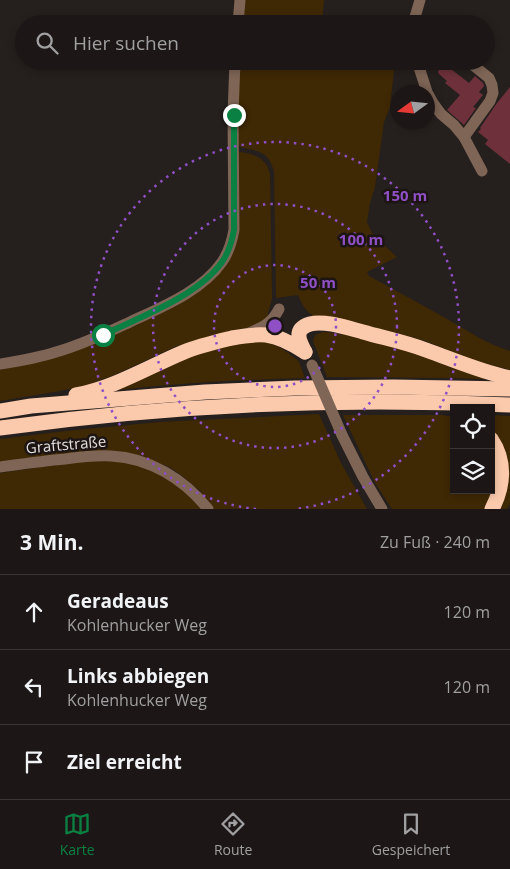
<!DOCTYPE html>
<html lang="de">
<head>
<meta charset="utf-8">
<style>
	:root { --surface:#1c1716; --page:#292423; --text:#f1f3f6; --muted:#a09fa1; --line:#3a3635; --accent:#0b8043 }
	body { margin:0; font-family:"Open Sans",sans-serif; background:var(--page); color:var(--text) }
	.controls { position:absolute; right:15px; bottom:15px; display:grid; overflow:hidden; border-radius:0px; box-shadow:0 2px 8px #0003 }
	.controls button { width:45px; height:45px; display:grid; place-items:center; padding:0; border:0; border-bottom:1px solid var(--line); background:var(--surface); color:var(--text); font:25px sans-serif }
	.compass { position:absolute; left:390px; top:85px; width:45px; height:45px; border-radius:50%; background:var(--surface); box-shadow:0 2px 8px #0003; rotate:255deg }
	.stop { position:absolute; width:15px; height:15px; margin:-11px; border:4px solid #0b8043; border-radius:50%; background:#fff }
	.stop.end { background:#0b8043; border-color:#fff; box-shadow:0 1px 5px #0008 }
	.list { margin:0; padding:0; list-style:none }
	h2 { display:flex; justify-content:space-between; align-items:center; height:65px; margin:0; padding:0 20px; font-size:21px }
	h2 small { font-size:16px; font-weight:400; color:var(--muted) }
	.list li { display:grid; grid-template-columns:32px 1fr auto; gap:15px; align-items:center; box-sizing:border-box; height:75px; padding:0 20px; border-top:1px solid var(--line) }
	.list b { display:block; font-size:19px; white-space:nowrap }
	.list p { margin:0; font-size:16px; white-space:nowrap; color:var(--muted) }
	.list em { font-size:16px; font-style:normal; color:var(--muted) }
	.icon { flex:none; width:28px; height:28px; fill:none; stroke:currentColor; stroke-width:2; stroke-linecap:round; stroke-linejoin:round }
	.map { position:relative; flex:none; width:510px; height:509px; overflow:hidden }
	.search { position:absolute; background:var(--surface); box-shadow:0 2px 8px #0003; left:15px; right:15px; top:15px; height:55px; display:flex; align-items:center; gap:12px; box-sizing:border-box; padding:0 18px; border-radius:28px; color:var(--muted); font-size:19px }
	.sheet { height:290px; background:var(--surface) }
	nav { display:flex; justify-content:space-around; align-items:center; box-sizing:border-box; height:70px; border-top:1px solid var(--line); background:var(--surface); font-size:14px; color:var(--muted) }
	nav a { display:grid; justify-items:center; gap:2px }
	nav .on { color:var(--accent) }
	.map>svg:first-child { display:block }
	.green { fill:#3f2804 }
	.building { fill:#6e313b }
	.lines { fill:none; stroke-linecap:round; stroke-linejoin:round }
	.minor { stroke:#7e6556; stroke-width:11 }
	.highway { stroke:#fbcaac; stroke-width:15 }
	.minor-bridge { stroke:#7e6556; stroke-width:11 }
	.route { stroke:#0b8043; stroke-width:6 }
	.ring { fill:none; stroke:#9050c5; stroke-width:2.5; stroke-dasharray:2.5 5 }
	.labels { text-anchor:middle; stroke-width:5; stroke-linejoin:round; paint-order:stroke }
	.street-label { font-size:15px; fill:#e3dedd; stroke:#1c1514 }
	.centre { fill:#9050c5; stroke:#1c1514; stroke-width:2.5 }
	.ring-label { font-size:15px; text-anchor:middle; font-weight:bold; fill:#9050c5; stroke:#1c1514; stroke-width:5; stroke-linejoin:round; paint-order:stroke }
</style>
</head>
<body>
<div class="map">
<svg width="510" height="509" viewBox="0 0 510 509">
	<rect width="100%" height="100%" fill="#251f1d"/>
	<!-- green -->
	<g class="green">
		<polygon points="244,0 324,0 322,24 242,24"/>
		<path d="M239,61h156l-5,46 -6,15 -9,65 -5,16 -3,19 6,13 24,22 -30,15 2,4c26,14 52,28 78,43 21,12 40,25 63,32v19l-37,-10 -48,-19 -28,-8 -80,-15c-10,-5 -15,-13 -19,-23l-22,3 -2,-126c-4,-16 -10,-20 -25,-23 -5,-1 -8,-1 -12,-4z"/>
		<path d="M240,152c15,2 26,6 30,22l2,116v9l-5,18 -12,9 -32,7 -46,13 -65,30 -28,10 -24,5 -60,10v-34l173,-61 55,-47 9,-105z"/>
		<path d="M323,332c62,4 121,28 179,48l-47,-2 -128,-1 -14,-36 2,-6z"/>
		<path d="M245,341l25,1 14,8 12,9 3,3 6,16c-68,2 -136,5 -203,14l69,-31z"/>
		<polygon points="319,414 341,463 367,509 214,509 200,491 181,475 169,467 144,457 0,462 0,439 66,431 159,422"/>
		<polygon points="343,415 442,415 454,417 454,490 491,490 491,450 497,477 486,509 392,509 375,483"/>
		<polygon points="491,415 510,416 510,504 507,509 495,509 500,501 491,433"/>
		<path d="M105,460c23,3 47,6 67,20 11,8 21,20 32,29h-204v-36l84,-12z"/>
	</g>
	<!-- building -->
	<g class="building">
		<polygon points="445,66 447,66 469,83 475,76 483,83 484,86 479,92 483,95 473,107 476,108 464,125 447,110 460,95 445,83 447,81 439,74 438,72 440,67"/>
		<polygon points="510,87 510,164 485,144 488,140 478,132 481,129 480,128 497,103"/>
	</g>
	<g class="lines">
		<!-- minor -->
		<g class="minor">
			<polyline points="238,24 240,0"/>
			<polyline points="413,24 420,0"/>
			<polyline points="417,61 427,92"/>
			<polyline points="428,94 433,103 441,114 454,125 464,137 482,171"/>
			<polyline points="464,137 490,101 493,93 492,85 489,78 468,61"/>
			<path d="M249,333c14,-6 23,-10 30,-24"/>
			<path d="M0,364c19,-3 38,-6 56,-12 26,-7 50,-19 74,-30 32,-15 72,-31 92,-60 7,-10 10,-21 12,-32l-1,-115 2,-54"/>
			<polyline points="342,435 363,477 382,509"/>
			<path d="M0,467c22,-3 43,-6 65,-8 15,-2 30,-4 46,-3 39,2 73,23 97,53"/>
		</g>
		<!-- highway -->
		<g class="highway">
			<path d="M305,352c-6,-11 -12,-23 5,-28 14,-4 38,4 53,8 21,6 42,10 63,18 28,10 55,22 84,28"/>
			<path d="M76,395c38,-7 72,-28 108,-43 15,-6 32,-10 48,-14 11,-2 23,-4 34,-3 15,2 27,9 39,17"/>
			<polyline points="0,411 31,406 205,392 295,388 394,387 510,389"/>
			<path d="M0,428c167,-23 341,-31 510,-23"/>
			<path d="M491,439c15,22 13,47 1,70"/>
		</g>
		<!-- minor-bridge -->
		<polyline class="minor-bridge" points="312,365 342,435"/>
	</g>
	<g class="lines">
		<!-- route -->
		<path class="route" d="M103,335c37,-18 95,-39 119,-73 7,-10 10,-21 12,-32v-115"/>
	</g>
	<!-- distance rings -->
	<g class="ring">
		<circle cx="275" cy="326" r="61"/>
		<circle cx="275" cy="326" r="122"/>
		<path d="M256 509A184 184 0 1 1 294 509"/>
	</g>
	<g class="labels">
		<!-- street labels -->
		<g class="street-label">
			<text transform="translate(66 445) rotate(-5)" y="5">Graftstraße</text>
		</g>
	</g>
	<circle cx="275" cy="326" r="8" class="centre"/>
	<g class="ring-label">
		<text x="405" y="201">150 m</text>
		<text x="361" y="245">100 m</text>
		<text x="318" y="288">50 m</text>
	</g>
</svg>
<div class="controls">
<button><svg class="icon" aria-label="locate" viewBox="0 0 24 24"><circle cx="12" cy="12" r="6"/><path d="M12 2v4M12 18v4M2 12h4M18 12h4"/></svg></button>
<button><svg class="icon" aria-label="layers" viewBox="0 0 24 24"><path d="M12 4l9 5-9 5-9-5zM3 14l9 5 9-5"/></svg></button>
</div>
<svg class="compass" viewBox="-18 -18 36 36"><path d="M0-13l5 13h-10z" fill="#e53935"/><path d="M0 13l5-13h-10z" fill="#a09fa1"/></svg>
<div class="stop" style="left:103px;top:335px"></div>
<div class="stop end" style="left:234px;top:115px"></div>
<div class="search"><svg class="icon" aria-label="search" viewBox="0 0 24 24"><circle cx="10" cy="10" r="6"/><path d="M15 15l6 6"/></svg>Hier suchen</div>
</div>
<section class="sheet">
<h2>3 Min.<small>Zu Fuß · 240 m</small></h2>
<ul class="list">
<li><svg class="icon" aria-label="ahead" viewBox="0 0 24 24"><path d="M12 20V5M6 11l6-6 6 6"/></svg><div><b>Geradeaus</b><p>Kohlenhucker Weg</p></div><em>120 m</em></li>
<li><svg class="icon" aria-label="left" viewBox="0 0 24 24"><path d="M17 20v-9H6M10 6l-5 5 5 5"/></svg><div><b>Links abbiegen</b><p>Kohlenhucker Weg</p></div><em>120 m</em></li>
<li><svg class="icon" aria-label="arrive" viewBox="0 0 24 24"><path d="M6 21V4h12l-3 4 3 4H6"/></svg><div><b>Ziel erreicht</b></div></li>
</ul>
</section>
<nav>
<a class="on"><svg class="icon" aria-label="map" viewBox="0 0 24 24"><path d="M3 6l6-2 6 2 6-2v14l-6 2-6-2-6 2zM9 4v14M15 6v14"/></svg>Karte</a>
<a><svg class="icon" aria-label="directions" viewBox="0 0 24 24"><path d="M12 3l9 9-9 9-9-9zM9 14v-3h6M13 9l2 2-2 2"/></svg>Route</a>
<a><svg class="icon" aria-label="saved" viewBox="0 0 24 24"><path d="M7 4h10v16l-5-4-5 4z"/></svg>Gespeichert</a>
</nav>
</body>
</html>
